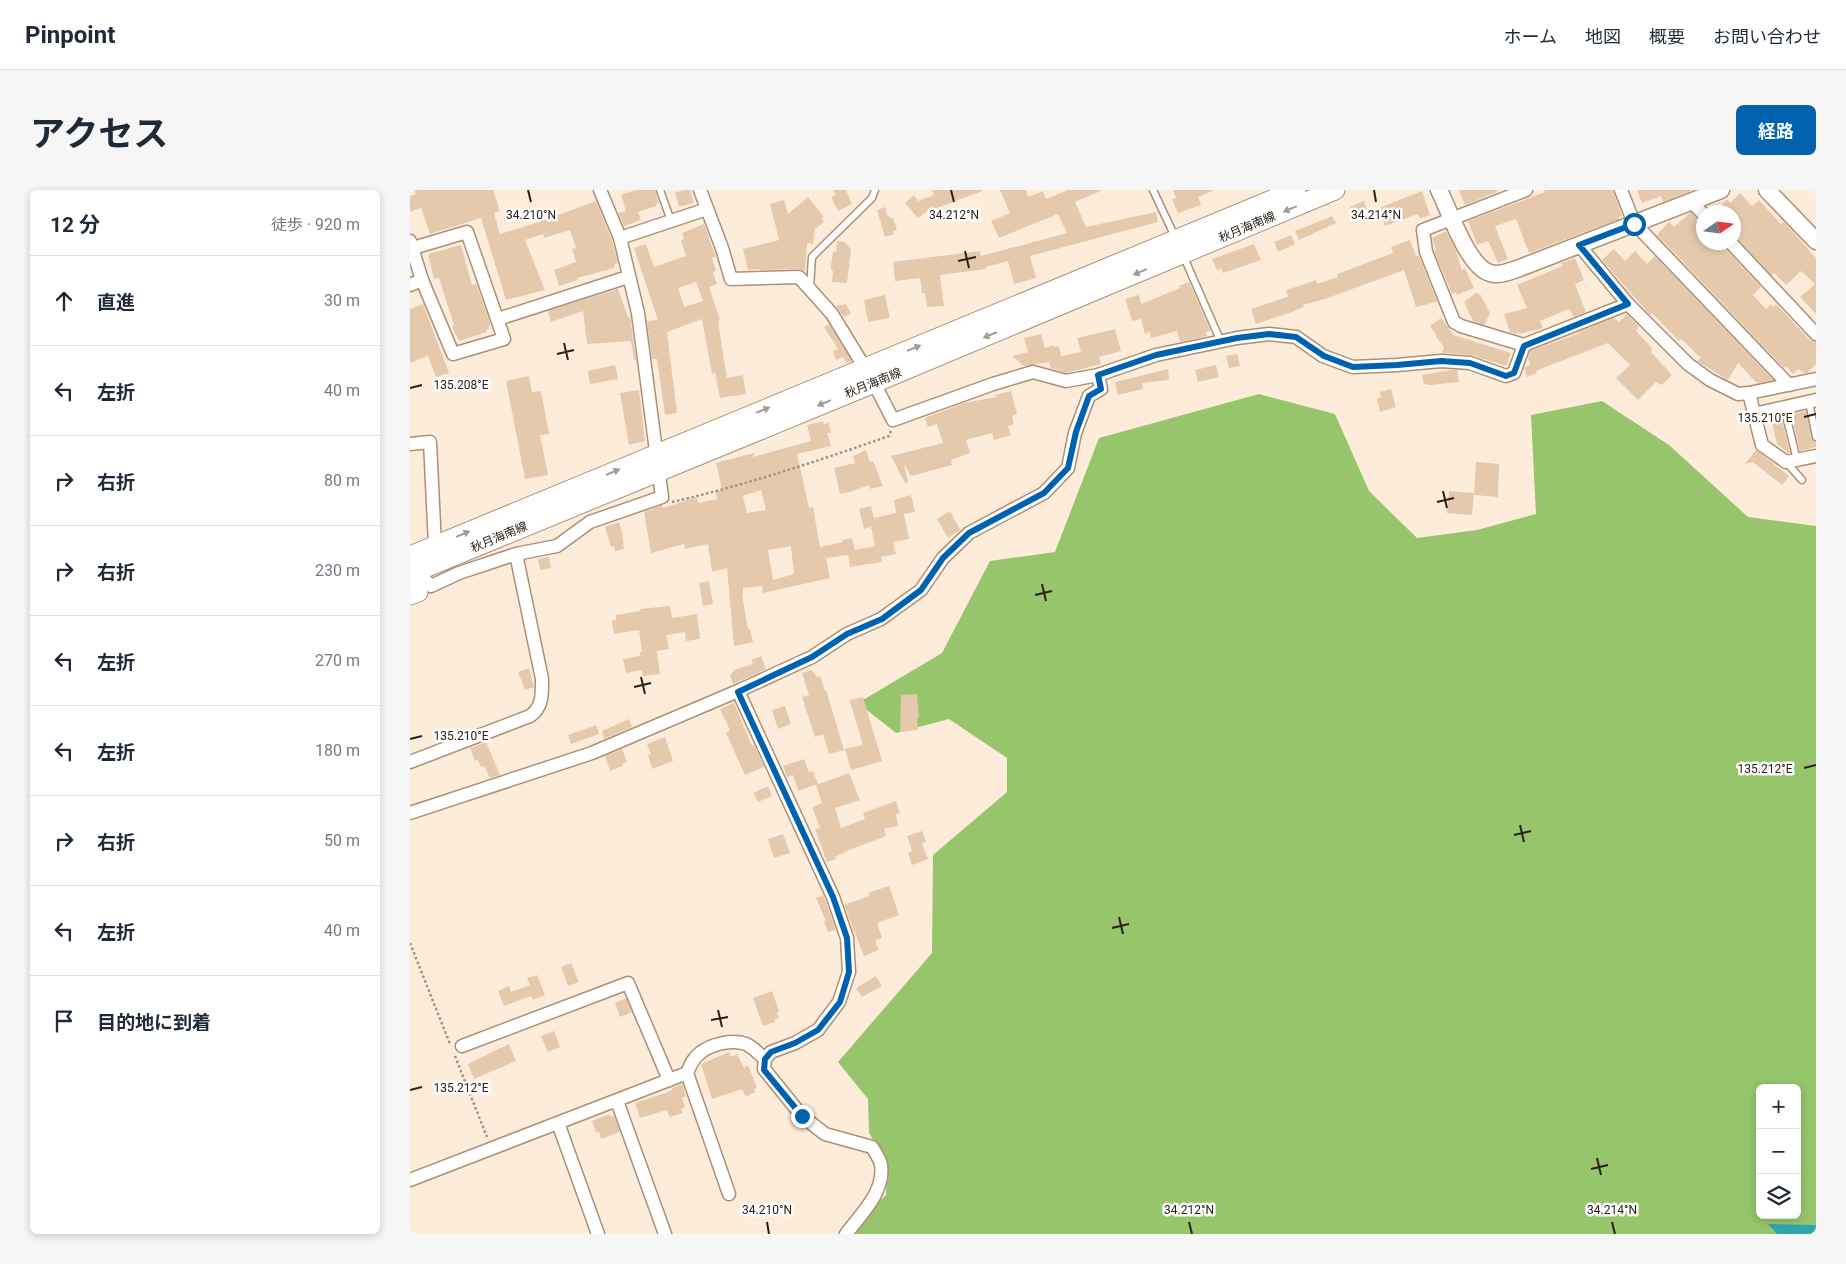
<!DOCTYPE html>
<html lang="ja">
<head>
<meta charset="utf-8">
<style>
	:root { --surface:#fff; --page:#f6f6f7; --text:#1f2937; --muted:#747a83; --line:#e0e1e3; --accent:#0062ae }
	body { margin:0; font-family:Roboto,"Noto Sans JP",sans-serif; background:var(--page); color:var(--text) }
	.controls { position:absolute; right:15px; bottom:15px; display:grid; overflow:hidden; border-radius:8px; box-shadow:0 2px 8px #0003 }
	.controls button { width:45px; height:45px; display:grid; place-items:center; padding:0; border:0; border-bottom:1px solid var(--line); background:var(--surface); color:var(--text); font:25px sans-serif }
	.compass { position:absolute; left:1286px; top:15px; width:45px; height:45px; border-radius:50%; background:var(--surface); box-shadow:0 2px 8px #0003; rotate:77deg }
	.stop { position:absolute; width:15px; height:15px; margin:-11px; border:4px solid #0062ae; border-radius:50%; background:#fff }
	.stop.end { background:#0062ae; border-color:#fff; box-shadow:0 1px 5px #0008 }
	.list { margin:0; padding:0; list-style:none }
	h2 { display:flex; justify-content:space-between; align-items:center; height:65px; margin:0; padding:0 20px; font-size:21px }
	h2 small { font-size:16px; font-weight:400; color:var(--muted) }
	.list li { display:grid; grid-template-columns:32px 1fr auto; gap:15px; align-items:center; box-sizing:border-box; height:90px; padding:0 20px; border-top:1px solid var(--line) }
	.list b { display:block; font-size:19px; white-space:nowrap }
	.list em { font-size:16px; font-style:normal; color:var(--muted) }
	.icon { flex:none; width:28px; height:28px; fill:none; stroke:currentColor; stroke-width:2; stroke-linecap:round; stroke-linejoin:round }
	.map { position:relative; flex:none; width:1406px; height:1044px; overflow:hidden; border-radius:8px }
	header { display:flex; align-items:center; gap:30px; box-sizing:border-box; height:70px; padding:0 25px; background:var(--surface); border-bottom:1px solid var(--line) }
	header strong { font-size:24px }
	nav { display:flex; gap:28px; margin-inline-start:auto; font-size:18px }
	.intro { display:flex; align-items:center; justify-content:space-between; box-sizing:border-box; height:120px; padding:0 30px }
	h1 { margin:0; font-size:35px }
	.button { padding:12px 22px; border-radius:8px; background:var(--accent); color:#fff; font-size:18px; font-weight:700 }
	main { display:flex; gap:30px; padding:0 30px }
	aside { flex:1; background:var(--surface); border-radius:8px; box-shadow:0 2px 8px #0003 }
	.map>svg:first-child { display:block }
	.forest { fill:#96c56c; fill-rule:evenodd }
	.water { fill:#2ea6b0 }
	.building { fill:#e5c9ac; fill-rule:evenodd }
	.lines { fill:none; stroke-linecap:round; stroke-linejoin:round }
	.service-casing { stroke:#ab9075; stroke-width:9 }
	.minor-casing { stroke:#ab9075; stroke-width:15 }
	.tertiary-casing { stroke:#ab9075; stroke-width:19 }
	.secondary-casing { stroke:#ab9075; stroke-width:21 }
	.path { stroke:#a09183; stroke-width:2.5; stroke-dasharray:2.5 2.5; stroke-linecap:butt }
	.service { stroke:#fff; stroke-width:6 }
	.minor { stroke:#fff; stroke-width:12 }
	.tertiary { stroke:#fff; stroke-width:16 }
	.secondary { stroke:#fff; stroke-width:19 }
	.oneway { fill:#a09b96 }
	.route { stroke:#0062ae; stroke-width:6 }
	.ticks { fill:none; stroke:#2b2016; stroke-width:2 }
	.labels { text-anchor:middle; stroke-width:5; stroke-linejoin:round; paint-order:stroke }
	.street-label { font-size:12px; fill:#2b2016; stroke:#fdfdfd }
	.ticks-label { font-size:12px; text-anchor:middle; fill:#2b2016; stroke:#fdfdfd; stroke-width:5; stroke-linejoin:round; paint-order:stroke }
</style>
</head>
<body>
<header>
<strong>Pinpoint</strong>
<nav><a>ホーム</a><a>地図</a><a>概要</a><a>お問い合わせ</a></nav>
</header>
<div class="intro"><h1>アクセス</h1><a class="button">経路</a></div>
<main>
<aside>
<h2>12 分<small>徒歩 · 920 m</small></h2>
<ul class="list">
<li><svg class="icon" aria-label="ahead" viewBox="0 0 24 24"><path d="M12 20V5M6 11l6-6 6 6"/></svg><div><b>直進</b></div><em>30 m</em></li>
<li><svg class="icon" aria-label="left" viewBox="0 0 24 24"><path d="M17 20v-9H6M10 6l-5 5 5 5"/></svg><div><b>左折</b></div><em>40 m</em></li>
<li><svg class="icon" aria-label="right" viewBox="0 0 24 24"><path d="M7 20v-9h11M14 6l5 5-5 5"/></svg><div><b>右折</b></div><em>80 m</em></li>
<li><svg class="icon" aria-label="right" viewBox="0 0 24 24"><path d="M7 20v-9h11M14 6l5 5-5 5"/></svg><div><b>右折</b></div><em>230 m</em></li>
<li><svg class="icon" aria-label="left" viewBox="0 0 24 24"><path d="M17 20v-9H6M10 6l-5 5 5 5"/></svg><div><b>左折</b></div><em>270 m</em></li>
<li><svg class="icon" aria-label="left" viewBox="0 0 24 24"><path d="M17 20v-9H6M10 6l-5 5 5 5"/></svg><div><b>左折</b></div><em>180 m</em></li>
<li><svg class="icon" aria-label="right" viewBox="0 0 24 24"><path d="M7 20v-9h11M14 6l5 5-5 5"/></svg><div><b>右折</b></div><em>50 m</em></li>
<li><svg class="icon" aria-label="left" viewBox="0 0 24 24"><path d="M17 20v-9H6M10 6l-5 5 5 5"/></svg><div><b>左折</b></div><em>40 m</em></li>
<li><svg class="icon" aria-label="arrive" viewBox="0 0 24 24"><path d="M6 21V4h12l-3 4 3 4H6"/></svg><div><b>目的地に到着</b></div></li>
</ul>
</aside>
<div class="map">
<svg width="1406" height="1044" viewBox="0 0 1406 1044">
	<rect width="100%" height="100%" fill="#feecdb"/>
	<!-- forest -->
	<path class="forest" d="M849,204l76,20 34,77 48,47 60,-8 59,-16 -5,-99 71,-14 67,44 79,72 68,9v708h-973l43,-39 1,-32 -18,-30 -1,-34 -30,-37 94,-109 1,-98 74,-63v-34l-58,-39 -53,14 -38,-30 84,-50 48,-92 65,-9 44,-114zM1350,898h37v127h-37z"/>
	<!-- water -->
	<polygon class="water" points="1358,1034 1406,1035 1406,1044 1367,1044"/>
	<!-- building -->
	<g class="building">
		<polygon points="4,0 83,0 90,21 84,23 90,44 129,32 186,11 202,51 208,73 204,74 204,78 167,88 168,90 149,96 144,80 166,72 162,59 166,58 160,40 134,48 133,44 115,50 135,100 96,110 71,28 20,44 11,18 0,22 0,6 6,4"/>
		<polygon points="226,0 245,0 249,13 246,14 246,16 228,22 231,30 214,36 208,23 216,21 211,5"/>
		<polygon points="273,0 280,0 284,13 269,17 265,3"/>
		<polygon points="423,0 436,0 442,14 428,21 421,7 426,5"/>
		<polygon points="522,0 572,0 572,1 516,22 508,28 495,13 504,5 508,11 524,5"/>
		<polygon points="590,0 616,0 618,7 633,1 636,9 658,0 693,0 665,12 676,37 746,22 748,32 620,66 626,88 604,94 598,71 576,77 576,79 530,85 534,116 517,117 515,103 512,103 510,88 485,91 483,72 570,61 571,66 657,43 648,24 589,48 581,31 600,23"/>
		<polygon points="763,0 805,0 788,7 791,15 768,23 762,9 766,8"/>
		<polygon points="1049,0 1087,0 1087,2 1055,15"/>
		<polygon points="1134,0 1203,0 1212,26 1208,27 1209,29 1119,63 1106,29 1085,36 1098,69 1088,73 1078,51 1067,55 1058,31 1135,2"/>
		<polygon points="1227,0 1281,0 1281,1 1253,12 1251,6 1232,13"/>
		<polygon points="1012,1 1020,25 1010,29 1008,24 975,36 969,18"/>
		<polygon points="1330,3 1342,16 1349,10 1371,34 1374,32 1406,68 1406,124 1390,107 1405,94 1391,81 1376,95 1364,83 1362,86 1324,45 1324,22 1304,22 1317,9 1320,13"/>
		<polygon points="398,7 414,27 411,28 414,32 405,39 403,54 397,53 395,81 389,79 349,80 349,79 338,80 333,59 369,50 360,14 374,10 378,24"/>
		<polygon points="954,11 957,20 944,26 940,17"/>
		<polygon points="475,17 478,26 479,25 480,28 483,28 487,40 483,41 484,44 475,47 467,20"/>
		<polygon points="1281,22 1288,31 1294,33 1294,52 1309,52 1351,97 1343,105 1356,119 1361,114 1363,117 1366,114 1400,150 1406,152 1406,174 1397,183 1394,183 1388,179 1383,184 1376,176 1374,178 1247,45 1259,32 1264,37"/>
		<polygon points="922,26 926,33 889,50 885,41"/>
		<path d="M294,34l12,33 -4,1 4,13 -3,1 4,12 -8,3 11,33 -2,1 9,57 16,-3 3,19 -26,4 -5,-25 -3,1 -10,-55 -35,13 10,81 -12,2 -8,-56h-5l-5,-38 11,-1 -24,-72 12,-4 8,23 32,-11 -5,-16 3,-1 -2,-6zM286,92l7,19 -19,6 -6,-19z"/>
		<polygon points="1036,41 1045,58 1052,80 1055,78 1064,98 1047,105 1046,102 1042,104 1024,61 1026,60 1022,48"/>
		<polygon points="881,45 885,54 868,62 864,52"/>
		<polygon points="1000,50 1006,66 1009,66 1027,111 1013,116 1013,115 1006,117 994,80 915,109 893,115 894,117 879,123 846,134 841,119 877,107 878,106 876,100 889,96 906,90 907,94 928,87 927,84 983,63 981,57"/>
		<polygon points="427,51 435,52 441,60 437,93 422,92 423,81 421,80 421,76 423,61 426,62"/>
		<polygon points="844,54 851,70 813,83 811,78 807,80 802,69"/>
		<polygon points="51,55 62,95 66,94 81,135 78,136 79,138 76,140 77,142 49,151 46,144 45,144 42,136 44,135 29,88 24,89 18,64"/>
		<polygon points="1204,59 1215,71 1225,61 1237,74 1245,66 1363,190 1347,193 1328,173 1318,190 1287,171 1291,168 1271,149 1269,151 1242,123 1240,125 1192,70"/>
		<polygon points="1165,68 1174,90 1165,94 1176,122 1164,127 1159,119 1130,131 1133,138 1109,144 1108,140 1107,144 1100,142 1094,124 1117,118 1107,95 1153,76 1151,73"/>
		<polygon points="779,92 799,137 800,141 796,142 797,146 770,152 767,141 741,148 740,142 735,144 731,129 722,131 715,109 729,105 731,114 770,98 769,96"/>
		<polygon points="208,99 218,127 220,126 226,170 224,170 221,151 177,154 173,121 141,132 138,121"/>
		<polygon points="1067,102 1069,105 1070,104 1080,123 1074,135 1063,131 1054,112"/>
		<polygon points="475,105 480,128 458,132 454,110"/>
		<polygon points="13,114 39,183 26,187 18,166 0,173 0,119"/>
		<polygon points="436,114 441,124 434,127 426,116"/>
		<polygon points="1217,124 1229,137 1226,141 1242,158 1241,162 1262,185 1252,195 1246,192 1228,210 1206,188 1220,175 1198,153 1138,176 1126,181 1127,183 1117,187 1114,178 1120,175 1118,168 1120,161 1170,143 1169,142 1204,128 1209,132"/>
		<polygon points="1031,128 1044,145 1101,163 1096,176 1061,165 1032,163 1034,157 1026,147 1027,146 1020,136"/>
		<polygon points="419,134 441,170 441,172 437,173 433,167 426,170 423,161 428,159 414,137"/>
		<polygon points="705,139 711,161 689,167 691,174 656,183 641,178 639,172 614,176 602,166 618,162 614,148 631,144 635,158 644,155 644,157 649,156 651,166 671,162 667,148"/>
		<polygon points="827,164 830,176 819,178 816,166"/>
		<polygon points="205,175 208,189 180,194 178,181"/>
		<polygon points="806,175 809,187 788,192 785,180"/>
		<polygon points="758,179 759,190 732,193 733,199 708,205 705,192"/>
		<polygon points="1040,180 1047,180 1049,192 1020,195 1014,194 1012,185"/>
		<polygon points="119,186 122,202 131,201 139,244 130,245 138,285 115,289 96,191"/>
		<polygon points="981,199 986,217 970,222 967,209 971,207 970,202"/>
		<polygon points="229,200 235,251 219,255 210,203"/>
		<polygon points="601,201 607,224 602,226 604,234 598,236 601,245 584,250 582,243 556,250 560,263 541,270 542,275 501,286 494,274 498,292 495,293 481,266 533,253 527,234 518,237 515,228 554,213 586,207 585,205"/>
		<polygon points="1396,221 1401,248 1406,252 1406,257 1390,261 1381,224"/>
		<polygon points="1371,226 1380,263 1378,263 1367,254 1361,228"/>
		<path d="M413,231l1,3 5,-1 2,10h-4l4,13 -34,8 12,54 4,-1 7,40 23,-5 -1,-2 10,-2 3,12 20,-4 -4,-19 -7,2 -5,-20 12,-3 3,12 22,-5 -2,-13 17,-5 4,17 -11,2 5,25 -16,3 3,12 -15,3 1,5 -32,5 -2,-12 -22,3 4,20 -67,15 -1,-7 -19,2v7h-1l6,34h2l3,13 -19,4 -7,-78 -15,4 -4,-28 -23,5 -1,-5 -33,9 -7,-41 18,-7 1,3 34,-11 1,6 19,-4 -2,-8 7,-1 -6,-27 38,-10 -1,4 58,-16 -4,-16zM351,300l5,20 -19,3 -4,-17zM381,356l3,28 -21,6 -5,-30z"/>
		<polygon points="456,260 460,272 463,271 473,296 460,299 459,295 440,302 430,304 424,278 445,273 443,266"/>
		<polygon points="1346,260 1379,286 1372,295 1343,272 1335,274"/>
		<polygon points="1066,272 1089,274 1088,307 1064,305"/>
		<polygon points="1039,301 1064,303 1062,325 1037,323"/>
		<polygon points="540,321 550,340 538,348 527,329"/>
		<polygon points="209,332 212,342 214,359 205,361 204,356 201,357 195,337"/>
		<polygon points="139,367 141,378 130,380 128,369"/>
		<polygon points="299,391 303,414 293,416 289,393"/>
		<polygon points="260,416 262,428 287,424 290,449 276,451 275,442 256,445 259,459 247,461 250,484 233,486 232,480 216,483 213,469 230,466 230,462 232,462 229,440 204,444 202,431 206,430 206,425 230,421 230,419"/>
		<polygon points="351,466 356,479 323,494 320,485 326,479 343,474 341,470"/>
		<polygon points="119,478 124,497 115,500 108,482"/>
		<polygon points="402,480 407,487 410,486 415,501 416,500 434,560 419,564 413,544 405,547 392,507 399,505 392,483"/>
		<polygon points="507,504 509,528 507,529 508,540 490,542 491,505"/>
		<polygon points="453,507 472,571 441,580 435,559 452,555 452,551 440,512 440,510"/>
		<polygon points="324,513 342,556 344,555 354,577 335,585 316,543 320,540 310,519"/>
		<polygon points="375,516 381,534 368,539 362,520"/>
		<polygon points="219,529 222,537 194,549 192,541"/>
		<polygon points="186,535 189,544 161,554 158,545"/>
		<polygon points="255,547 263,571 242,579 238,565 241,564 237,554"/>
		<polygon points="76,552 90,585 80,588 74,576 71,577 68,570 65,571 60,558"/>
		<polygon points="212,559 217,572 212,574 213,576 200,581 195,566"/>
		<polygon points="394,569 399,582 403,581 408,594 388,601 383,585 377,587 373,576"/>
		<polygon points="439,583 450,610 425,618 431,638 455,629 453,623 486,611 490,623 486,624 488,636 474,639 476,646 444,658 425,667 426,669 417,672 405,639 410,638 402,617 412,613 406,595"/>
		<polygon points="358,596 362,606 348,612 343,603"/>
		<polygon points="512,641 516,652 512,653 518,669 502,675 498,663 502,661 497,646"/>
		<polygon points="373,644 380,663 364,668 358,649"/>
		<polygon points="479,696 489,725 467,733 472,748 465,751 469,760 454,766 434,715 459,706 458,703"/>
		<polygon points="413,705 426,740 418,742 414,731 416,731 406,708"/>
		<polygon points="161,773 169,792 158,796 151,777"/>
		<polygon points="127,785 135,805 123,810 121,806 94,816 88,801 99,796 101,802 120,795 117,788"/>
		<polygon points="466,786 472,796 452,807 446,798"/>
		<polygon points="362,801 369,821 367,822 369,828 364,830 365,832 353,836 343,808"/>
		<polygon points="216,808 222,822 210,827 205,813"/>
		<polygon points="144,841 150,857 138,862 131,846"/>
		<polygon points="99,854 106,871 64,889 58,874"/>
		<polygon points="319,862 321,867 327,864 334,878 338,875 347,898 344,899 345,902 336,907 332,899 302,909 291,874"/>
		<polygon points="272,894 276,906 272,908 275,917 271,919 273,923 260,927 257,920 230,928 225,913 255,903 262,900 262,898"/>
		<polygon points="200,924 201,927 204,926 210,942 191,949 189,942 186,943 182,931"/>
	</g>
	<g class="lines">
		<defs>
			<g id="service">
				<polyline points="250,0 261,31"/>
				<polyline points="743,0 766,49"/>
				<polyline points="773,65 811,152"/>
				<polyline points="400,98 402,67 462,8 465,0"/>
				<polyline points="1399,212 1406,247"/>
				<polyline points="1374,217 1387,270"/>
				<polyline points="1377,273 1392,290"/>
			</g>
			<g id="minor">
				<polyline points="290,0 312,58 321,89 389,87 422,124 464,193 483,230 583,194 623,182 656,191 688,185 746,165 827,148 859,144 886,147 913,166 943,177 987,175 1031,171 1060,173 1096,186 1104,183 1114,155 1218,114"/>
				<polyline points="1211,0 1224,33 1379,195"/>
				<polyline points="1281,11 1294,25"/>
				<polyline points="210,48 297,19"/>
				<polyline points="0,51 12,90"/>
				<polyline points="1320,52 1406,144"/>
				<polyline points="1169,55 1218,114 1278,174 1300,190 1328,204 1339,203 1406,189"/>
				<polyline points="0,95 12,90 43,164 94,149 57,42 3,58"/>
				<polyline points="88,129 218,87"/>
				<polyline points="1114,155 1051,136 1044,132 1016,62 1013,40 1116,0"/>
				<polyline points="1339,203 1352,255 1376,272 1406,266"/>
				<polyline points="1344,224 1406,210"/>
				<polyline points="0,254 20,252 25,356"/>
				<polyline points="7,381 21,396 49,383 106,364"/>
				<path d="M328,501l95,206 14,41 2,34 -10,30 -21,28 -23,13 -24,9 -6,7 -1,10 38,47 23,18 47,13c3,5 8,12 9,18 4,27 -20,49 -35,69"/>
				<path d="M0,572l120,-46c13,-9 12,-22 12,-37l-26,-125 41,-8 33,-24 72,-25 -24,-184 -18,-75 -20,-48"/>
				<polyline points="0,623 182,563 328,501 402,467 437,444 471,429 511,400 533,368 559,343 634,303 658,278 665,243 679,206 691,199 688,185"/>
				<polyline points="52,856 218,793 259,890"/>
				<polyline points="277,883 319,1004"/>
				<polyline points="207,911 255,1044"/>
				<polyline points="148,933 188,1044"/>
				<path d="M0,990l277,-107c3,-7 6,-15 13,-20 11,-9 32,-14 46,-9 7,3 13,10 19,15"/>
			</g>
			<g id="tertiary">
				<path d="M1029,0c10,20 29,77 51,83 8,3 18,-1 27,-4l204,-79"/>
				<polyline points="1357,0 1406,51"/>
			</g>
			<g id="secondary">
				<polyline points="0,366 886,0"/>
				<polyline points="0,384 464,193 925,0"/>
				<polyline points="0,405 8,402 7,381"/>
			</g>
		</defs>
		<!-- service casing -->
		<use href="#service" class="service-casing"/>
		<!-- minor casing -->
		<use href="#minor" class="minor-casing"/>
		<!-- tertiary casing -->
		<use href="#tertiary" class="tertiary-casing"/>
		<!-- secondary casing -->
		<use href="#secondary" class="secondary-casing"/>
		<!-- path -->
		<g class="path">
			<path d="M262,312c74,-17 146,-41 217,-66l2,-5"/>
			<polyline points="0,753 40,854"/>
			<polyline points="45,866 77,947"/>
		</g>
		<!-- service -->
		<use href="#service" class="service"/>
		<!-- minor -->
		<use href="#minor" class="minor"/>
		<!-- tertiary -->
		<use href="#tertiary" class="tertiary"/>
		<!-- secondary -->
		<use href="#secondary" class="secondary"/>
	</g>
	<!-- one-way arrows -->
	<defs><path id="oneway-solid" d="M-6-.8H1V-3.2L6.5 0L1 3.2V.8H-6Z" transform="scale(1.25)"/></defs>
	<g class="oneway">
		<use href="#oneway-solid" transform="translate(880 19) rotate(157)"/>
		<use href="#oneway-solid" transform="translate(730 82) rotate(157)"/>
		<use href="#oneway-solid" transform="translate(580 145) rotate(157)"/>
		<use href="#oneway-solid" transform="translate(504 158) rotate(-22)"/>
		<use href="#oneway-solid" transform="translate(414 213) rotate(158)"/>
		<use href="#oneway-solid" transform="translate(353 220) rotate(-22)"/>
		<use href="#oneway-solid" transform="translate(203 282) rotate(-23)"/>
		<use href="#oneway-solid" transform="translate(53 344) rotate(-23)"/>
	</g>
	<g class="lines">
		<!-- route -->
		<polyline class="route" points="392,926 354,880 355,869 361,862 385,853 408,840 430,812 439,782 437,748 423,707 328,502 402,467 437,444 472,429 511,400 533,368 559,343 634,303 658,278 666,242 679,206 691,199 688,185 746,165 827,148 859,144 886,147 914,166 943,177 987,175 1031,171 1060,173 1096,186 1104,183 1114,156 1218,114 1169,55 1224,34"/>
	</g>
	<!-- ticks -->
	<path class="ticks" d="M118,0l3,12M541,0l3,12M964,0l2,12M555,61l4,17M548,71l18,-4M154,153l4,17M147,164l17,-4M0,198l12,-3M1394,227l12,-3M1033,301l4,17M1027,312l17,-4M632,394l4,17M625,405l17,-4M231,487l4,17M224,497l17,-4M0,549l12,-3M1394,578l12,-3M1110,635l4,17M1104,645l17,-4M709,727l4,17M702,738l17,-4M308,820l4,17M301,830l17,-3M0,900l12,-3M1187,968l4,17M1181,979l17,-4M357,1032l2,12M779,1032l3,12M1202,1032l3,12"/>
	<g class="labels">
		<!-- street labels -->
		<g class="street-label">
			<text transform="translate(837 37) rotate(-23)" y="4">秋月海南線</text>
			<text transform="translate(463 193) rotate(-22)" y="4">秋月海南線</text>
			<text transform="translate(89 347) rotate(-23)" y="4">秋月海南線</text>
		</g>
	</g>
	<g class="ticks-label">
		<text x="121" y="29">34.210°N</text>
		<text x="544" y="29">34.212°N</text>
		<text x="966" y="29">34.214°N</text>
		<text x="51" y="199">135.208°E</text>
		<text x="1355" y="232">135.210°E</text>
		<text x="51" y="550">135.210°E</text>
		<text x="1355" y="583">135.212°E</text>
		<text x="51" y="902">135.212°E</text>
		<text x="357" y="1024">34.210°N</text>
		<text x="779" y="1024">34.212°N</text>
		<text x="1202" y="1024">34.214°N</text>
	</g>
</svg>
<div class="controls">
<button>+</button>
<button>−</button>
<button><svg class="icon" aria-label="layers" viewBox="0 0 24 24"><path d="M12 4l9 5-9 5-9-5zM3 14l9 5 9-5"/></svg></button>
</div>
<svg class="compass" viewBox="-18 -18 36 36"><path d="M0-13l5 13h-10z" fill="#e53935"/><path d="M0 13l5-13h-10z" fill="#747a83"/></svg>
<div class="stop" style="left:1224px;top:34px"></div>
<div class="stop end" style="left:392px;top:926px"></div>
</div>
</main>
</body>
</html>
